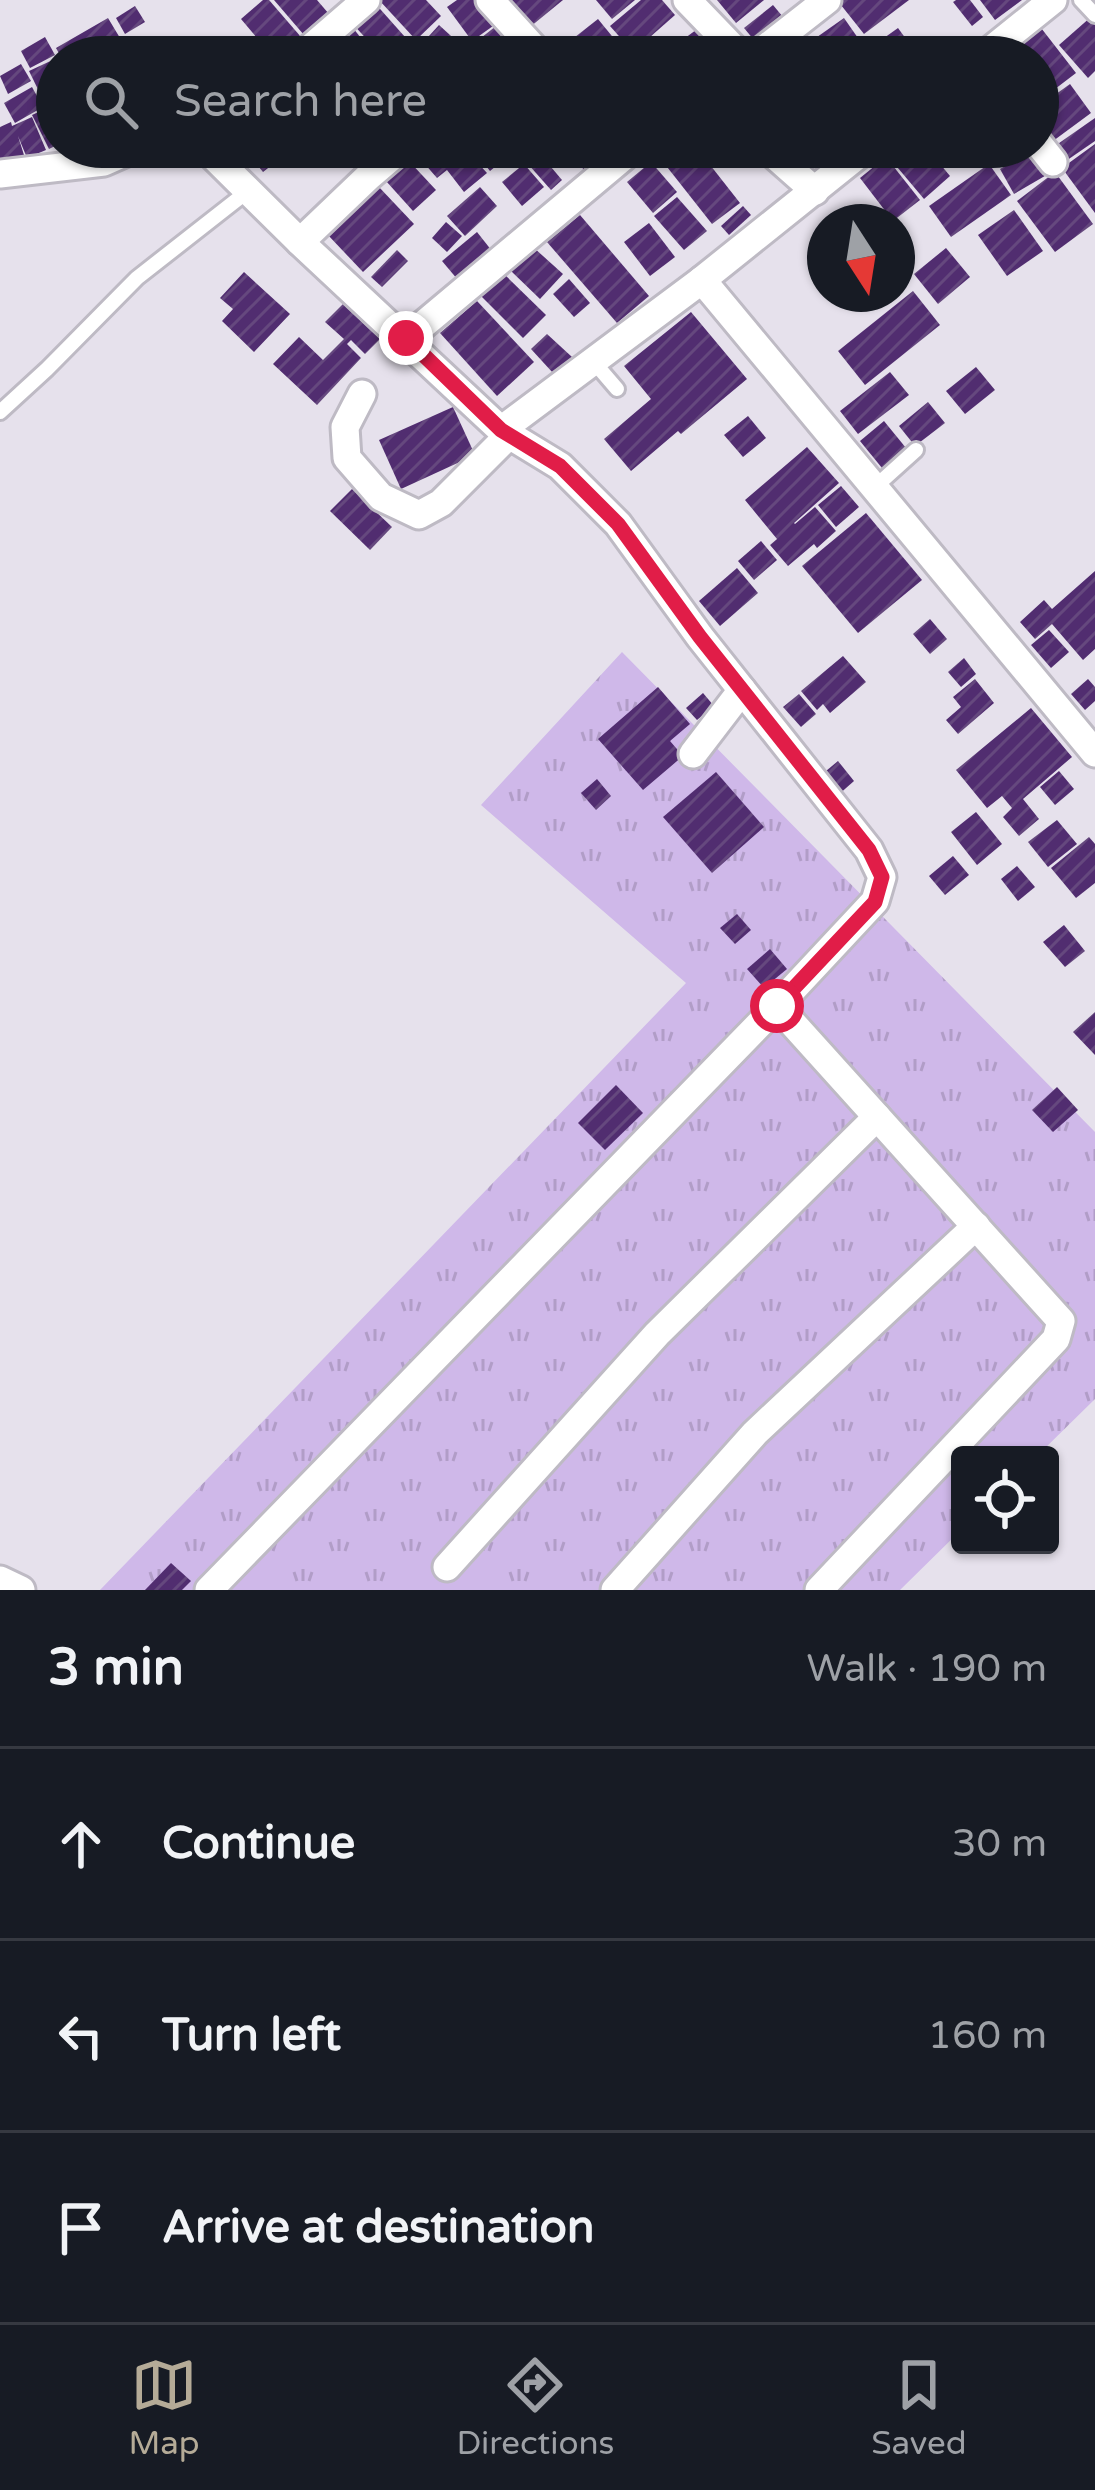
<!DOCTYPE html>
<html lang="en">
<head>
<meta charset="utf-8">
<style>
	:root { --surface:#171b24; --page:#242831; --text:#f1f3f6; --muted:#9ea1a6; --line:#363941; --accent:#b5ab97 }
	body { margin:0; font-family:"Varela Round",sans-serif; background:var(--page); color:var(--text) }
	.controls { position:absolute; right:36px; bottom:36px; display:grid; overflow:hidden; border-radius:12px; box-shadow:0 3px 9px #0004 }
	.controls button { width:108px; height:108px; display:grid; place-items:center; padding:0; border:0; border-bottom:3px solid var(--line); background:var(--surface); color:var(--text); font:60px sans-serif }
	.compass { position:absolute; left:807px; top:204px; width:108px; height:108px; border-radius:50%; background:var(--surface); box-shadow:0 3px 9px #0004; rotate:168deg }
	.stop { position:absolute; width:36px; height:36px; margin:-27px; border:9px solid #e11d48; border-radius:50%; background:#fff }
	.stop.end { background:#e11d48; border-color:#fff; box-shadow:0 3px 12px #0008 }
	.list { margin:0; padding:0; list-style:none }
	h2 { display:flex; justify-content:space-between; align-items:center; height:156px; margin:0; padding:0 48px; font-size:51px }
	h2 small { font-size:39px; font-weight:400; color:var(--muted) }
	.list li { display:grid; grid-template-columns:78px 1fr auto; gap:36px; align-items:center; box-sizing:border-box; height:192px; padding:0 48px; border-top:3px solid var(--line) }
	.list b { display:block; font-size:45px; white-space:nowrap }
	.list em { font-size:39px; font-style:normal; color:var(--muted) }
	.icon { flex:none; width:66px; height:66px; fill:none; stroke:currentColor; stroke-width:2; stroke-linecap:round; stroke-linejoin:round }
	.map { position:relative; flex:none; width:1095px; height:1590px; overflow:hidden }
	.search { position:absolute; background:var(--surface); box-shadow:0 3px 9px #0004; left:36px; right:36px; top:36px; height:132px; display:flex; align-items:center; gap:30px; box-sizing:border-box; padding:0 42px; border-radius:66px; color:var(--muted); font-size:45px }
	.sheet { height:732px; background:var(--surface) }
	nav { display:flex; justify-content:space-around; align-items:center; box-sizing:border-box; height:168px; border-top:3px solid var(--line); background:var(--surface); font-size:33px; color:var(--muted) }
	nav a { display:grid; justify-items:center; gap:6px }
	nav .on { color:var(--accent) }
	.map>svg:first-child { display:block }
	.grass { fill:url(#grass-tufts) }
	.building { fill:url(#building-hatch) }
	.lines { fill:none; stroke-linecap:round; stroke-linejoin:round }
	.lane-casing { stroke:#bebac4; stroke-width:20 }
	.street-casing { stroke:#bebac4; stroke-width:33 }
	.lane { stroke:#fff; stroke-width:14 }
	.street { stroke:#fff; stroke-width:27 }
	.route { stroke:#e11d48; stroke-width:15 }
</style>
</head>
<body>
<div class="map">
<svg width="1095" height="1590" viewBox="0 0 1095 1590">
	<defs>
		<pattern id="grass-tufts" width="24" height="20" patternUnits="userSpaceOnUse" patternTransform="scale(3)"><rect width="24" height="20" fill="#cfb8e9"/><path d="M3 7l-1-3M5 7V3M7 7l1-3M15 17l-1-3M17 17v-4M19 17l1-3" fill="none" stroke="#b19dc7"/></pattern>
		<pattern id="building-hatch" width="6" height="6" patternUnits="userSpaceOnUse" patternTransform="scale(3)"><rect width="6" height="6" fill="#512d70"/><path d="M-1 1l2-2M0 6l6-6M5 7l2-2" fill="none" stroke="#65487e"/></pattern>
	</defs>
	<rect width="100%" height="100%" fill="#e6e1ec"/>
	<!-- grass -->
	<polygon class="grass" points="622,652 1095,1132 1095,1399 1038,1455 960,1455 960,1531 900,1590 100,1590 686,983 481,805"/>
	<!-- building -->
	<g class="building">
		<polygon points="263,0 269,0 301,37 277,57 273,57 241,19"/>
		<polygon points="274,0 317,0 329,14 304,35"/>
		<polygon points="379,0 426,0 441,16 416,40"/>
		<polygon points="457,0 474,0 493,26 472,41 447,7"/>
		<polygon points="507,0 563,0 530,27"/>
		<polygon points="596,0 635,0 612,19"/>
		<polygon points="641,0 662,0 675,15 633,52 610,26"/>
		<polygon points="717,0 764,0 736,23"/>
		<polygon points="837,0 909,0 864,34"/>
		<polygon points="956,0 970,0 983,17 972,26 953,2"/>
		<polygon points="980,0 1022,0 995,20"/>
		<polygon points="373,1 405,37 383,57 350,21"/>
		<polygon points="773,5 783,17 754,40 744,28"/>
		<polygon points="135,6 145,22 125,34 116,18"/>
		<polygon points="1092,16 1095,20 1095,71 1088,78 1059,45"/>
		<polygon points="108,18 120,38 100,50 105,57 79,55 61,57 56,48"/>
		<polygon points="844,18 867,51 858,57 811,57 803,47"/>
		<polygon points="598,19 629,57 560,57 556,52"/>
		<polygon points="1038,24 1076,73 1038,102 1038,57 995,57"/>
		<polygon points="439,25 474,57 429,57 418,48"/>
		<polygon points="496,26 511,44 495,57 480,57 471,46"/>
		<polygon points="700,27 723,57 681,57 673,47"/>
		<polygon points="353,28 376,57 360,57 343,37"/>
		<polygon points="898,28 919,57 876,57 870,48"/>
		<polygon points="45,37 55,55 30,68 21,51"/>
		<polygon points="57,58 57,128 29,71"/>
		<polygon points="21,64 31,81 8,94 0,76"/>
		<polygon points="1070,84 1091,113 1049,144 1038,129 1038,107"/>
		<polygon points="32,87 43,107 15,123 4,103"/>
		<polygon points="45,109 57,133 57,145 49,149 32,115"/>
		<polygon points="32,117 46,150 27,158 18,136 24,155 0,164 0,127 11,122 12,126"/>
		<polygon points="1095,118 1095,141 1063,163 1052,148"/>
		<polygon points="1095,144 1095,213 1062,168"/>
		<polygon points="243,147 295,147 263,172"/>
		<polygon points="427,147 458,147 472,162 475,160 487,173 464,192 447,170 437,178 417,155"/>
		<polygon points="461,147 508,147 513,152 490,171 475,152 469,157"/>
		<polygon points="541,147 579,147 559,166"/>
		<polygon points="584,147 610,147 615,152 590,176 573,158"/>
		<polygon points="674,147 696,147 740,203 712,224 660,158"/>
		<polygon points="897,147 926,147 950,176 924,199 887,155"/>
		<polygon points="935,147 974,147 949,166"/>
		<polygon points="1035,148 1050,173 1014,194 1000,169"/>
		<polygon points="540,154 562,180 551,190 528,164"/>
		<polygon points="886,157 920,200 893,221 860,178"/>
		<polygon points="408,160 436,190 413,211 386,181"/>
		<polygon points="651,162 677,192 653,213 627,182"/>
		<polygon points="524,164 544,187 522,206 502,182"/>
		<polygon points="989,164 1011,195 951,237 929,206"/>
		<polygon points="1055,172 1093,224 1055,252 1017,201"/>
		<polygon points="378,186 414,224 363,272 327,234"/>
		<polygon points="480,187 497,206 465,236 447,216"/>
		<polygon points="677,197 707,231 684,250 654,216"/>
		<polygon points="743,206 751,215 729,235 721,226"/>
		<polygon points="1014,210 1043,251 1007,276 978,235"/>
		<polygon points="580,215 649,296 617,323 547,242"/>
		<polygon points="446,222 462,236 447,252 432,238"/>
		<polygon points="649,223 675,257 650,276 624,242"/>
		<polygon points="477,232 492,251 458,280 442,261"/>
		<polygon points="533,247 563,274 540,299 511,271"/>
		<polygon points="946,248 970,277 938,304 914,274"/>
		<polygon points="397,250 408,261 382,287 371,277"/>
		<polygon points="244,272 290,314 254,352 222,321 233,309 220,298"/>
		<polygon points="503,273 546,315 523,338 481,296"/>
		<polygon points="569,279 590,303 574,317 553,294"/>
		<polygon points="913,291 940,325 865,385 838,351"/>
		<polygon points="477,301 534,362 497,396 440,333"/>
		<polygon points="343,304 380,339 365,354 351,340 347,344 361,358 317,405 273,364 299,337 323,360 344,339 325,322"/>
		<polygon points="691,312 747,379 681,434 678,431 631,471 604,439 651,399 624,366"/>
		<polygon points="547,334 572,357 553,373 531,349"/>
		<polygon points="976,367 995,390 965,414 946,391"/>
		<polygon points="890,372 909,395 858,434 840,411"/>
		<polygon points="928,402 945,423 915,446 899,426"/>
		<polygon points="453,407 475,455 401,489 379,440"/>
		<polygon points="748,416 766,438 743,457 724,435"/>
		<polygon points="884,421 906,448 882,468 860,441"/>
		<polygon points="807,447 839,483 794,523 795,524 815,507 836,531 817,548 814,544 788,566 770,545 777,539 745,500"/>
		<polygon points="841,486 859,507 836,527 818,505"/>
		<polygon points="352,489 392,527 370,550 330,511"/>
		<polygon points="866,513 922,580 858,633 802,566"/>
		<polygon points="761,541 777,560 754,580 738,561"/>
		<polygon points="737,568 758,593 720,626 699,601"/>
		<polygon points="1095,571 1095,649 1083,660 1052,624 1035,639 1020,622 1044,600 1052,609"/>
		<polygon points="930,619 947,639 930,654 913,634"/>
		<polygon points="1049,630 1069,652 1051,668 1031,645"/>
		<polygon points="843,656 866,682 830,713 823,704 817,710 801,691"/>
		<polygon points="964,658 976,674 961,687 948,672"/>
		<polygon points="975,679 994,703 958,734 946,720 961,707 953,697"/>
		<polygon points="1088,679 1095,687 1095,701 1085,710 1071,694"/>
		<polygon points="658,687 690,724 670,741 683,756 643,790 598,739"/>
		<polygon points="703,693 714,706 697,720 686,708"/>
		<polygon points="799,694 816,714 801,727 783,707"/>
		<polygon points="1031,708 1072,757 1023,799 1039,819 1019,836 1003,817 1012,808 1002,796 987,808 956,770"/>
		<polygon points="838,761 854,781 837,796 820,776"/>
		<polygon points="1059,771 1074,789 1055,805 1040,787"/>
		<polygon points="716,772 764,827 712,873 663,817"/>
		<polygon points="597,779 611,796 596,810 581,793"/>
		<polygon points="976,812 1002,844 977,865 951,832"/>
		<polygon points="1057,820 1077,844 1048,867 1028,842"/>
		<polygon points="1089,837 1095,844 1095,883 1076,898 1051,868"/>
		<polygon points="953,856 969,875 945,895 929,876"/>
		<polygon points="1017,866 1035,887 1018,901 1001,879"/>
		<polygon points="737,914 751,930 735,944 720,928"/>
		<polygon points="1064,925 1085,951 1065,967 1043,942"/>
		<polygon points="770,949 787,969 764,988 747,969"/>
		<polygon points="1095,1012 1095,1055 1073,1032"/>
		<polygon points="616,1085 643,1113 605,1150 578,1123"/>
		<polygon points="1057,1087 1078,1110 1053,1132 1032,1110"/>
		<polygon points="171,1563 191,1581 182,1590 145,1590"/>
	</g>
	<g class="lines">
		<defs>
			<g id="lane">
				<polyline points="1081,0 1095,15"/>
				<polyline points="593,361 617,389"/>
				<polyline points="0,412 47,369 137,278 248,191"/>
				<polyline points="875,487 916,450"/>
			</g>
			<g id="street">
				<polyline points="490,0 542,57"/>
				<polyline points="687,0 742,57"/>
				<polyline points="300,57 366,0"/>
				<polyline points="754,57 827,0"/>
				<polyline points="982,57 1053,0"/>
				<polyline points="1038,143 1053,162"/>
				<polyline points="204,147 300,242 501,430 702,280 868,147"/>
				<polyline points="765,147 815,191"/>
				<polyline points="0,174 104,162 138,147"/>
				<polyline points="300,242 368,177 403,147"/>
				<polyline points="702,280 1095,753"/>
				<polyline points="406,339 628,153 622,147"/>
				<polyline points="362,394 345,427 347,458 381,497 419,515 441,503 509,435"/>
				<polyline points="693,754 742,690"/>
				<polyline points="777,1006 1061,1321 1056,1339 819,1590"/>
				<polyline points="447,1567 657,1334 877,1117"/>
				<polyline points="0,1580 21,1590"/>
				<polyline points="209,1590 777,1006 875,901 882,877 869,850 700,637 618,524 560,466 501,430"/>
				<polyline points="615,1590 755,1433 976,1226"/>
			</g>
		</defs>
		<!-- lane casing -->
		<use href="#lane" class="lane-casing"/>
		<!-- street casing -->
		<use href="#street" class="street-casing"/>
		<!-- lane -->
		<use href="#lane" class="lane"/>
		<!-- street -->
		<use href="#street" class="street"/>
	</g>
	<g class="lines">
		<!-- route -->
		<polyline class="route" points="406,338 501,430 560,466 618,524 700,637 869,850 882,877 875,902 777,1006"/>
	</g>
</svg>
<div class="controls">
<button><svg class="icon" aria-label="locate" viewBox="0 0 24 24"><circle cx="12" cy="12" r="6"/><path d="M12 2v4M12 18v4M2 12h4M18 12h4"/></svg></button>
</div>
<svg class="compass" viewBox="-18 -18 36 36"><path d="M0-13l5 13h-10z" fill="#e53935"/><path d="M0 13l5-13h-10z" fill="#9ea1a6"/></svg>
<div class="stop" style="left:777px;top:1006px"></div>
<div class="stop end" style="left:406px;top:338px"></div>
<div class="search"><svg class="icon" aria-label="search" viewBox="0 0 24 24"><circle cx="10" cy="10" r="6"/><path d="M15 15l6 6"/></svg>Search here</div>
</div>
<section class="sheet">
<h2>3 min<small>Walk · 190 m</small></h2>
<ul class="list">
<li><svg class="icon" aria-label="ahead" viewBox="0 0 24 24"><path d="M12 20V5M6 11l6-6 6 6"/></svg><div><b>Continue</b></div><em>30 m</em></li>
<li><svg class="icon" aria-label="left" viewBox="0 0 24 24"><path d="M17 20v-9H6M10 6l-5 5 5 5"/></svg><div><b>Turn left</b></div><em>160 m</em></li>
<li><svg class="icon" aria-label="arrive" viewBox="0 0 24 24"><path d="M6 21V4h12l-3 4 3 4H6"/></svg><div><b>Arrive at destination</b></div></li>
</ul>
</section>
<nav>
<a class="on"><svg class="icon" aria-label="map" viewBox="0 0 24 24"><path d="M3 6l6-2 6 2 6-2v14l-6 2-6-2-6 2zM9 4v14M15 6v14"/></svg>Map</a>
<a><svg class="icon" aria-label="directions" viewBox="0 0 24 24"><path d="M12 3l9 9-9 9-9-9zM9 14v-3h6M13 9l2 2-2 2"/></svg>Directions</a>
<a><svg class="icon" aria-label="saved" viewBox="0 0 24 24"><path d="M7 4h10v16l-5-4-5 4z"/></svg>Saved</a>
</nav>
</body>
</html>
